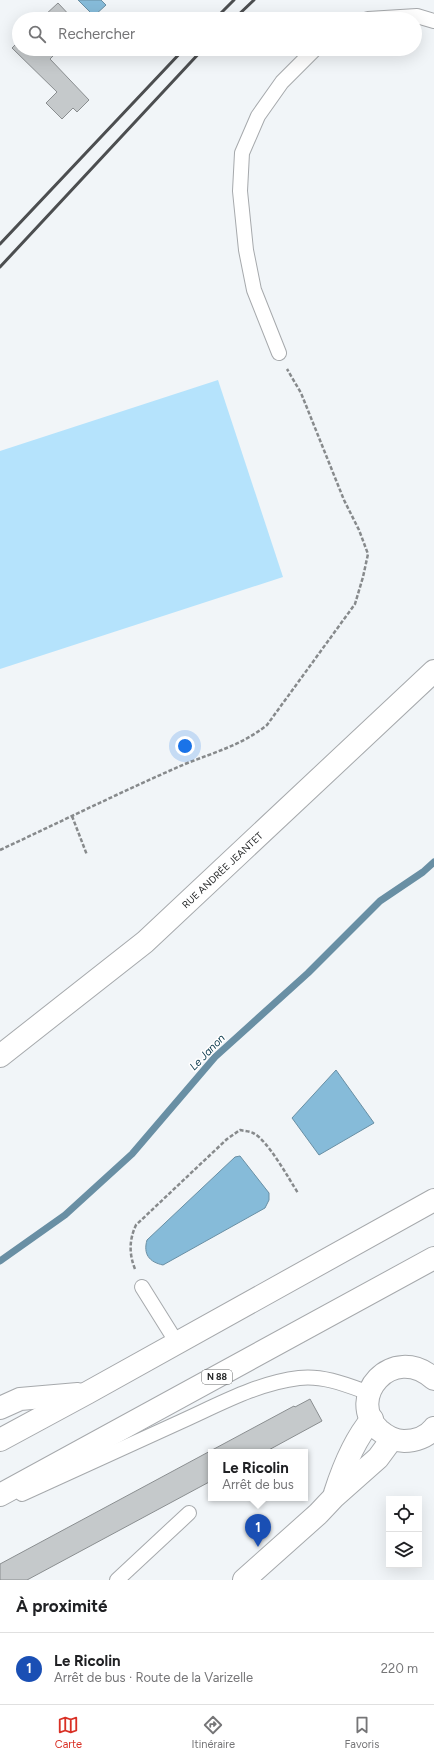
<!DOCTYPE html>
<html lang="fr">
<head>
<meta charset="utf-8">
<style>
	:root { --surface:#fff; --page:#f2f2f2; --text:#202124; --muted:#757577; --line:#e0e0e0; --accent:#d93025 }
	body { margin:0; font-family:Figtree,sans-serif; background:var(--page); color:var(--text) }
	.controls { position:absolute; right:12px; bottom:12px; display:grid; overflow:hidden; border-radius:0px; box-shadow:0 4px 16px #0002 }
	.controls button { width:36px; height:36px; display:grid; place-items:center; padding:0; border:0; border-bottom:1px solid var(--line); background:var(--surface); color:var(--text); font:20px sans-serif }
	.you { position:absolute; left:185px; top:746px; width:14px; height:14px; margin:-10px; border:3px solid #fff; border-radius:50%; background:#1a73e8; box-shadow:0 0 0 6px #1a73e833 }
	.badge { display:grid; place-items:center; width:26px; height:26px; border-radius:50%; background:var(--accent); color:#fff; font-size:13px; font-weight:700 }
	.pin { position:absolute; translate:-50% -33px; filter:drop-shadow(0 1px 2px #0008) }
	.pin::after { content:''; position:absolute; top:21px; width:14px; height:12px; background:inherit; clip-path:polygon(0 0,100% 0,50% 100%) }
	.popup { position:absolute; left:208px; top:1449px; width:100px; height:52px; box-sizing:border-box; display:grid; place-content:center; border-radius:0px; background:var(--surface); filter:drop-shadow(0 1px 3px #0005); font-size:13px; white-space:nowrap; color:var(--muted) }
	.popup b { font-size:15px; color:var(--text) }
	.popup::after { content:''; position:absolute; left:50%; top:100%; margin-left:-8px; border:8px solid transparent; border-top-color:var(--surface) }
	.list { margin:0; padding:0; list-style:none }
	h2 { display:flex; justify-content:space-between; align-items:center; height:52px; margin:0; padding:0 16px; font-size:17px }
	h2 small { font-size:13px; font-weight:400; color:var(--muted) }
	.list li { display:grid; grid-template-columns:26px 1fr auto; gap:12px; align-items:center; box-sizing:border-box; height:72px; padding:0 16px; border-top:1px solid var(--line) }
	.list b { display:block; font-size:15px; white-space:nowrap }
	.list p { margin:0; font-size:13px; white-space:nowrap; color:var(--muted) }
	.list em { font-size:13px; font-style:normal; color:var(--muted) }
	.icon { flex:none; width:22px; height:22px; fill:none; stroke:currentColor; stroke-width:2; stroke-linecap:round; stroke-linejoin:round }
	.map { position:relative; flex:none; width:434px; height:1580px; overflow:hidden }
	.search { position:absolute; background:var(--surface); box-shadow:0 4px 16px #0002; left:12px; right:12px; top:12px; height:44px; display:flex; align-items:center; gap:10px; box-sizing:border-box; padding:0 14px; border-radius:22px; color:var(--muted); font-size:15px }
	.sheet { height:124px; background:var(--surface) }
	nav { display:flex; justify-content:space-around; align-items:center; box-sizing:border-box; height:56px; border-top:1px solid var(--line); background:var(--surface); font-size:11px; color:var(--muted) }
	nav a { display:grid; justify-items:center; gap:2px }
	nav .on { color:var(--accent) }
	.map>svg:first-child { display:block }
	.green { fill:#b5e3fc }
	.water { fill:#86bbd9; stroke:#698fa4 }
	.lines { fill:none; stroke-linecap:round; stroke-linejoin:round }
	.stream { stroke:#698fa4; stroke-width:7 }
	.building { fill:#c5c9cb; stroke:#8a8e90 }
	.service-casing { stroke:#a6a9ac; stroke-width:16 }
	.minor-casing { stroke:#a6a9ac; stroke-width:24 }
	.secondary-casing { stroke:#a6a9ac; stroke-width:24 }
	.trunk-casing { stroke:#a6a9ac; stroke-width:24 }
	.path { stroke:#878a8c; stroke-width:2.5; stroke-dasharray:4 2; stroke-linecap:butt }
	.service { stroke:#fff; stroke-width:14 }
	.minor { stroke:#fff; stroke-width:22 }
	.secondary { stroke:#fff; stroke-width:22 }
	.trunk { stroke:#fff; stroke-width:22 }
	.rail { stroke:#4c4e50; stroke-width:3 }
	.labels { text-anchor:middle; stroke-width:3; stroke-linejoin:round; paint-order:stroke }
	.shield { fill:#fff; stroke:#666868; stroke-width:1 }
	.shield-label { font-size:9px; font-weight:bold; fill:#252728 }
	.street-label { font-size:10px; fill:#252728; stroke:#fff }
	.water-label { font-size:11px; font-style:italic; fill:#06364a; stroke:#fff }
</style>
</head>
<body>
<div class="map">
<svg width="434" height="1580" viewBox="0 0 434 1580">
	<rect width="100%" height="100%" fill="#f1f5f8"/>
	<!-- green -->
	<polygon class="green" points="218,380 283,577 0,669 0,451"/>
	<!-- water -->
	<g class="water">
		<polygon points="78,0 101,0 106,5 94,16"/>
		<polygon points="336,1070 374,1123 319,1155 292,1118"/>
		<path d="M240,1156l29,37v7l-4,8 -102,57c-14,-3 -20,-11 -16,-25l88,-83z"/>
	</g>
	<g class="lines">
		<!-- stream -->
		<polyline class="stream" points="0,1261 65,1215 132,1154 215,1057 308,973 380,901 423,872 434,862"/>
	</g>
	<!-- building -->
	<g class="building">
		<polygon points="58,3 73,19 41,19 44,16"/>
		<polygon points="19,41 19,49 60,49 50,59 89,100 77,112 73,108 62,119 46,103 57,92 12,48"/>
		<polygon points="310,1399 322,1421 265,1452 211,1452 211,1481 27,1580 0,1580 0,1564 294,1406 295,1407"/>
	</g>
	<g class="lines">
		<defs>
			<g id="service">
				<polyline points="368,19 417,16 434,21"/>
				<polyline points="279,353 254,290 246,250 240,191 242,153 258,116 282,82 315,49"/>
				<polyline points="142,1287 177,1343"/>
				<path d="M22,1494c53,-24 105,-48 158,-72 38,-17 77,-39 119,-44 24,-3 48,7 70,15"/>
				<polyline points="117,1580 189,1513"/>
			</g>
			<g id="minor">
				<path id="s1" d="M0,1056l145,-114 289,-271"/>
			</g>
			<g id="secondary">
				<path d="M434,1379c-42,-37 -89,19 -55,51 7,6 15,11 25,11 11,0 23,-4 30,-13"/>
				<path d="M335,1493c8,-25 19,-53 37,-74"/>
				<polyline points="244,1580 318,1514 334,1497 378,1458 392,1439"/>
			</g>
			<g id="trunk">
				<polyline points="0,1408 20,1399 78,1394"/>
				<polyline points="0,1440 87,1393 434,1200"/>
				<polyline points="0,1495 434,1258"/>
			</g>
		</defs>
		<!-- service casing -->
		<use href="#service" class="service-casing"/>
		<!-- minor casing -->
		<use href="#minor" class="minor-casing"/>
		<!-- secondary casing -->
		<use href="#secondary" class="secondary-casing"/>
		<!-- trunk casing -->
		<use href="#trunk" class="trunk-casing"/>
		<!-- path -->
		<g class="path">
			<polyline points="72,816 87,855"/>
			<path d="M0,850c62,-29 123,-59 185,-86 30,-12 57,-19 82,-39l88,-121 8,-27 5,-23 -9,-24 -15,-30 -43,-107 -14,-24"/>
			<path d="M135,1269c-6,-15 -6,-29 1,-44l91,-86 13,-9c4,1 9,1 13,3 14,6 36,46 45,60"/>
		</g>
		<!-- service -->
		<use href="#service" class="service"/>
		<!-- minor -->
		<use href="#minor" class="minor"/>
		<!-- secondary -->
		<use href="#secondary" class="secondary"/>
		<!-- trunk -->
		<use href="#trunk" class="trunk"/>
		<!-- rail -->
		<g class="rail">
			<polyline points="215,19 234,0"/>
			<polyline points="234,19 254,0"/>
			<polyline points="0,244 184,49"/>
			<polyline points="0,267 203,49"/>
		</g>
	</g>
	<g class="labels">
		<!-- shield labels -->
		<rect class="shield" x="202" y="1370" width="30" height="14" rx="3"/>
		<g class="shield-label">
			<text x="217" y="1380">N 88</text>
		</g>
		<!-- street labels -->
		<g class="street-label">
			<text dy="4" stroke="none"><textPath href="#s1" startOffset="290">RUE ANDRÉE JEANTET</textPath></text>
		</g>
		<!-- water labels -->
		<g class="water-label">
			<text transform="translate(207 1052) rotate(-46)" y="4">Le Janon</text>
		</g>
	</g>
</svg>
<div class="controls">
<button><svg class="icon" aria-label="locate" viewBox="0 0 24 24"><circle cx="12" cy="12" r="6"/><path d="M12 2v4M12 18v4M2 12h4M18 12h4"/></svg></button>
<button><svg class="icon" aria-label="layers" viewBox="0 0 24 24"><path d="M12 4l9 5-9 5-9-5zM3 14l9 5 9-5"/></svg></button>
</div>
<div class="you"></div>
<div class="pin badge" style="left:258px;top:1547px;background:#1a4fb4">1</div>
<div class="popup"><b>Le Ricolin</b>Arrêt de bus</div>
<div class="search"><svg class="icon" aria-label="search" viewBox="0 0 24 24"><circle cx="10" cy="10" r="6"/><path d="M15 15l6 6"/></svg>Rechercher</div>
</div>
<section class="sheet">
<h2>À proximité<small></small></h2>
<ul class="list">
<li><span class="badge" style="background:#1a4fb4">1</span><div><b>Le Ricolin</b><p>Arrêt de bus · Route de la Varizelle</p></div><em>220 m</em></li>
</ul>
</section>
<nav>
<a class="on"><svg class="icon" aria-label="map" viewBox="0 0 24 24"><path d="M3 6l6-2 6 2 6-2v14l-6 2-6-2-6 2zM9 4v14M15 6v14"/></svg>Carte</a>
<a><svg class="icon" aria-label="directions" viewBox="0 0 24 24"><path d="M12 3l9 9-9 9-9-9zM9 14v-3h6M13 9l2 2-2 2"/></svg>Itinéraire</a>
<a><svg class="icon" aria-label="saved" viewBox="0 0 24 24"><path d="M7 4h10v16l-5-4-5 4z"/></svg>Favoris</a>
</nav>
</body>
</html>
